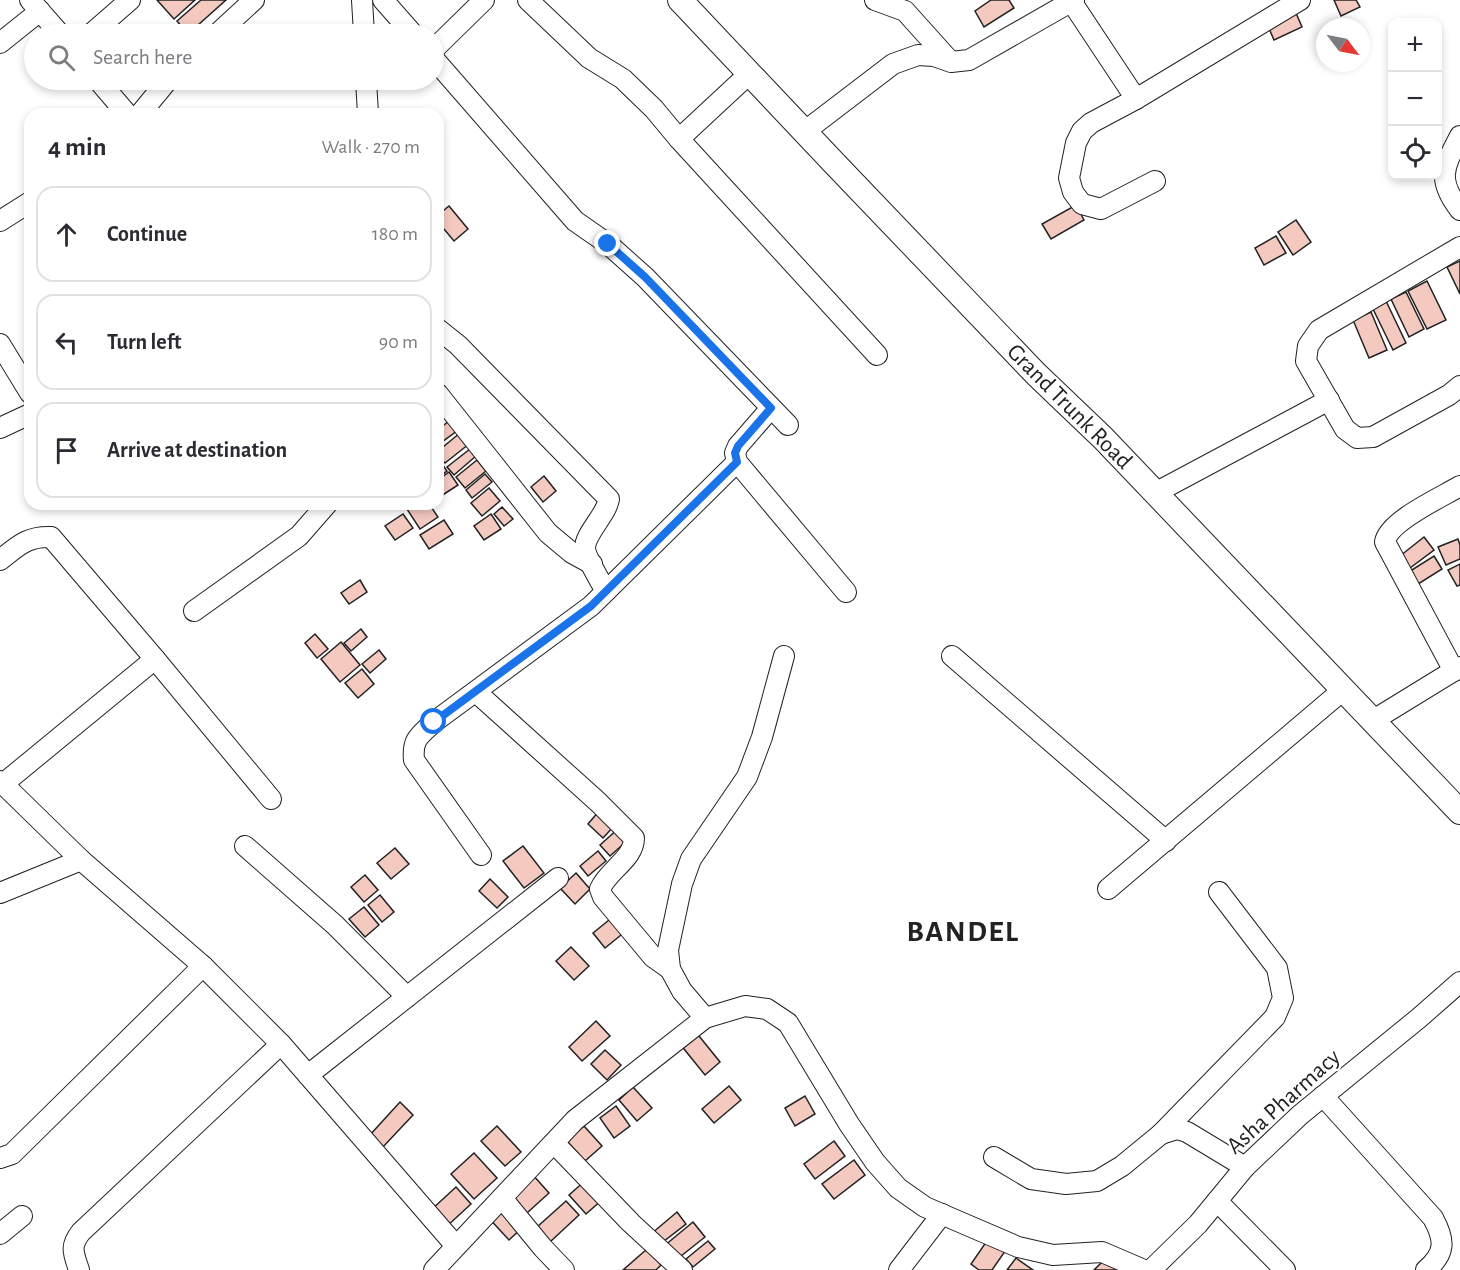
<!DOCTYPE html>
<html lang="en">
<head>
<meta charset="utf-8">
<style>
	:root { --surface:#fff; --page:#f2f2f3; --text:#2b2b33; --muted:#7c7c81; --line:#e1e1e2 }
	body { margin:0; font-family:"Alegreya Sans",sans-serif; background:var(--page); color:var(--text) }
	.controls { position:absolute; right:18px; top:18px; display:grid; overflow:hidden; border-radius:12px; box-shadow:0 3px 9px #0003 }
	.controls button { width:54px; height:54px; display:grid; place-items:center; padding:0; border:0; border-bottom:2px solid var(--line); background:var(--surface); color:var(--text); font:30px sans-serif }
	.compass { position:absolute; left:1316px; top:18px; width:54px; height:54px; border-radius:50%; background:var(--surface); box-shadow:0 3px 9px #0003; rotate:122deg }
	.stop { position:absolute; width:18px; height:18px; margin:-14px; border:4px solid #1a73e8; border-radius:50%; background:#fff }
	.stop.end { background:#1a73e8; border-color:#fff; box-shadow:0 2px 6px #0008 }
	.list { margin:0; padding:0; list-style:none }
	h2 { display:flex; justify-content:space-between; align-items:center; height:78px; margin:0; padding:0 24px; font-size:26px }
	h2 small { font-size:20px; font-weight:400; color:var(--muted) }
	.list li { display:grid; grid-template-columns:39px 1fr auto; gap:18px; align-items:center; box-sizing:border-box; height:96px; margin:0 12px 12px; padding:0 12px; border:2px solid var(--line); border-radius:18px }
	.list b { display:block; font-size:22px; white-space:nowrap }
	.list em { font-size:20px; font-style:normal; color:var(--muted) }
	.icon { flex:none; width:33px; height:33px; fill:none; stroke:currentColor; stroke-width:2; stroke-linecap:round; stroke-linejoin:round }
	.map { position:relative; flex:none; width:1460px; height:1270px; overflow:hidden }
	.search { position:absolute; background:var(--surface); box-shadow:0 3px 9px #0003; left:24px; top:24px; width:420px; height:66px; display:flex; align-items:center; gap:15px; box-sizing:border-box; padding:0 21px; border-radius:33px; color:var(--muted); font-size:22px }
	.panel { position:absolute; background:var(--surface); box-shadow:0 3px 9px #0003; left:24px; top:108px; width:420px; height:402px; border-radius:18px }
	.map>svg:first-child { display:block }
	.building { fill:#f3c9c0; stroke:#222; stroke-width:1.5 }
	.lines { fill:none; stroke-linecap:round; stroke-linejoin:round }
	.minor-casing { stroke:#222; stroke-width:22 }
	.major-casing { stroke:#222; stroke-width:26 }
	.minor { stroke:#fff; stroke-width:20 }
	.major { stroke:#fff; stroke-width:24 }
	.route { stroke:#1a73e8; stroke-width:8 }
	.labels { text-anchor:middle; stroke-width:4.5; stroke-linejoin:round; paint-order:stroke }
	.street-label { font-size:24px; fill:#222; stroke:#fff }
	.district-label { font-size:30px; font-weight:bold; letter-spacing:1.5px; fill:#222; stroke:#fff }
</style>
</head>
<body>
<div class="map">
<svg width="1460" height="1270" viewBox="0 0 1460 1270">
	<rect width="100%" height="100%" fill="#fff"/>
	<!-- building -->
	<g class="building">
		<polygon points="157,0 195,0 174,19"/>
		<polygon points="201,0 226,0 188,34 177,21"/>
		<polygon points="991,0 1009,0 1014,8 984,27 975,11"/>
		<polygon points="1334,0 1356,0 1360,7 1341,16"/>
		<polygon points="1296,13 1302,27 1274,40 1268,26"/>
		<polygon points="1076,205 1084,220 1051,239 1042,224"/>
		<polygon points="449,206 468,229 454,241 438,222 438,215"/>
		<polygon points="1296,220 1311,242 1293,255 1278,232"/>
		<polygon points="1276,236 1286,253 1264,265 1255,248"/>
		<polygon points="1460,261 1460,294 1447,267"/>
		<polygon points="1427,281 1446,320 1427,329 1408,291"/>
		<polygon points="1406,292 1424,329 1409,337 1391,299"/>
		<polygon points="1386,301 1406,343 1393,350 1372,307"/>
		<polygon points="1371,312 1387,350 1369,358 1353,320"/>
		<polygon points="450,420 458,430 438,445 438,430"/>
		<polygon points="460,433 469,444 445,463 438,455 438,451"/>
		<polygon points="470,449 476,456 454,475 447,467"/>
		<polygon points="438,458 447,471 438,478"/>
		<polygon points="477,460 486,471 465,488 456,477"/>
		<polygon points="449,472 458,485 438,498 438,480"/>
		<polygon points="485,474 492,482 472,498 466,490"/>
		<polygon points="544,476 556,491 543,502 531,487"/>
		<polygon points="489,488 500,501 482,516 471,503"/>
		<polygon points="408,504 429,504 438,517 420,529 405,506"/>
		<polygon points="502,507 513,519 504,526 494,514"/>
		<polygon points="403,514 413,528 395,540 385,526"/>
		<polygon points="491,514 501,529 484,540 474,526"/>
		<polygon points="444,520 453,534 429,549 420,535"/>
		<polygon points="1424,537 1434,550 1410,568 1400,556"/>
		<polygon points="1458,539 1460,545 1460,559 1446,565 1438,547"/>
		<polygon points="1434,556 1442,569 1415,586 1407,573"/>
		<polygon points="1460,564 1460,585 1457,586 1448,570"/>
		<polygon points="360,580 367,592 349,604 341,593"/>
		<polygon points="361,629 367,637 351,651 344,643"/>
		<polygon points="315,634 328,649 317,658 305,643"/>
		<polygon points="341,642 360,665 340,682 321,659"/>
		<polygon points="379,650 386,659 370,673 362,664"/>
		<polygon points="362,669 374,684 358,698 345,683"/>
		<polygon points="599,811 614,826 603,838 588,824"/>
		<polygon points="619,828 629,839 610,856 600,845"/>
		<polygon points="523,846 544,873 524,888 503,861"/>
		<polygon points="395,848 409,864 391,879 377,863"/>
		<polygon points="598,851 606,861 588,876 580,866"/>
		<polygon points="576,873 590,889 575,904 560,888"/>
		<polygon points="365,875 378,890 364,902 351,887"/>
		<polygon points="490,879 508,897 497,908 479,891"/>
		<polygon points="380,895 394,912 382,922 368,905"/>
		<polygon points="364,907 379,925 365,937 349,919"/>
		<polygon points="614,916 626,931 605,948 593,933"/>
		<polygon points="571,947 589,966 574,980 556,961"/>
		<polygon points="596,1021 610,1036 582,1061 569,1047"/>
		<polygon points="695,1031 720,1062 705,1075 680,1044"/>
		<polygon points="605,1050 621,1065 607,1080 591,1064"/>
		<polygon points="729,1086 741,1100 714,1123 702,1109"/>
		<polygon points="633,1087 652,1108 637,1121 619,1100"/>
		<polygon points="805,1096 815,1114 795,1126 785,1108"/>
		<polygon points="400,1102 413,1115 382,1148 369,1136"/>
		<polygon points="616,1106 630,1126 614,1138 600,1118"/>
		<polygon points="497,1126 521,1152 505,1166 481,1141"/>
		<polygon points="584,1126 602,1146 585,1161 567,1141"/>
		<polygon points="834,1141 845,1156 815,1179 804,1164"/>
		<polygon points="474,1153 497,1178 474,1199 451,1174"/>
		<polygon points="854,1160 865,1175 834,1199 822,1184"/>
		<polygon points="532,1174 549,1193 527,1213 510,1195"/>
		<polygon points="586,1180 603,1199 586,1214 569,1195"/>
		<polygon points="456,1187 471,1204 446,1227 431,1210"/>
		<polygon points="566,1201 579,1215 550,1242 537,1227"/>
		<polygon points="501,1202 524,1226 509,1240 486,1215"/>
		<polygon points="677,1212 686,1224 659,1245 651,1234"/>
		<polygon points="693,1222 705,1237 676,1260 664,1246"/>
		<polygon points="991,1235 1008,1247 992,1270 979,1270 971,1264"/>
		<polygon points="708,1241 715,1249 693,1267 686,1259"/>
		<polygon points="647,1249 661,1265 656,1270 623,1270"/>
		<polygon points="1108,1256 1122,1270 1094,1270"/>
		<polygon points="1016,1258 1033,1270 1007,1270"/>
	</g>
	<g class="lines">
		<defs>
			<g id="minor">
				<polyline points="30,0 60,34"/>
				<polyline points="362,0 364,34"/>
				<polyline points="383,0 413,34"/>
				<polyline points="528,0 589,58 623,79 654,109 679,139 877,355"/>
				<polyline points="875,0 905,11 949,60"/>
				<polyline points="1071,1 1136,99"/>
				<polyline points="91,34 130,0"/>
				<polyline points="217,34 254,0"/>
				<polyline points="0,43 40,11"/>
				<polyline points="434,49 484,0"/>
				<polyline points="434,59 575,221 608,244 645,277 788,425"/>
				<polyline points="98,80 127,114"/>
				<polyline points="366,80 368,114"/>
				<polyline points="140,114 168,80"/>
				<polyline points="804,132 893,64 918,55 934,56 951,62 969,60 1074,0"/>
				<path d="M1460,136c-16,31 -24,43 0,74"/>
				<polyline points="679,139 750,73"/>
				<polyline points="1155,181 1101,209 1082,204 1073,192 1069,178 1076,143 1082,131 1091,123 1136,99 1300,0"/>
				<polyline points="0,221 30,202"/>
				<polyline points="1460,247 1319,330 1308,346 1306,361 1345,429 1357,438 1373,437 1449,395 1460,386"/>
				<path d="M438,329l20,16 151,154c-3,17 -25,35 -24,50 1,8 16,34 21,42"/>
				<polyline points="0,344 30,393"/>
				<polyline points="438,394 548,533 572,553 592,564"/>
				<polyline points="771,408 738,446 735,453 737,462 846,592"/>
				<polyline points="0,428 30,414"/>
				<polyline points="1155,493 1329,400"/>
				<path d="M0,560c18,-14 27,-24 51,-23l104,122 116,140"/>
				<polyline points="194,611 299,536 327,504"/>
				<polyline points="952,656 1166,841"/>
				<path d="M1454,671l-69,-129c3,-21 57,-45 75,-56"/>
				<path d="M476,692l122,110 36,36c0,21 -26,32 -34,51l3,8 50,60 17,12"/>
				<polyline points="1372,721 1460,667"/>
				<polyline points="0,781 81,860 203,966 281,1044 456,1246"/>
				<polyline points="3,784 155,659"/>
				<polyline points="245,846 335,925 407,997"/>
				<path d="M481,855l-67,-95c-2,-21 5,-24 20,-38l157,-116 146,-144"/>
				<polyline points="1108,889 1343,690"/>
				<polyline points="0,893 81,860"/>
				<polyline points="705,1018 682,991 670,969 668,950 682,884 691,859 747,777 762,737 784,656"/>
				<polyline points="308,1075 558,878"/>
				<path d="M1323,1096l110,122c12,22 13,35 -7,52"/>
				<polyline points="1161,1134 1275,1017 1283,998 1277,968 1219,892"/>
				<polyline points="554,1143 631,1223 682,1270"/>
				<polyline points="994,1157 1031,1179 1066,1184 1097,1181 1122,1166 1161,1134 1177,1129 1187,1132 1245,1167"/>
				<polyline points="0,1158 12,1154 203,966"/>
				<polyline points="502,1198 543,1248 564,1270"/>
				<polyline points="1217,1201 1285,1270"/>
				<polyline points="0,1234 22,1216"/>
				<path d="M79,1270c-5,-16 -10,-23 2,-38l200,-188"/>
				<polyline points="434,1270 575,1120 705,1018 745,1006 767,1009 788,1023 849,1124 875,1162 898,1188 925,1207 1018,1247 1053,1255 1102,1252 1144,1270"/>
				<polyline points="899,1270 942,1214"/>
				<polyline points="1151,1270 1198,1224 1245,1167 1300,1115 1419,1018 1460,982"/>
			</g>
			<polyline id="major" points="680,0 836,165 1036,374 1103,438 1460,812"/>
		</defs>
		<!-- minor casing -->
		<use href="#minor" class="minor-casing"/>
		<!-- major casing -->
		<use href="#major" class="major-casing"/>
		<!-- minor -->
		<use href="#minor" class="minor"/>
		<!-- major -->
		<use href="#major" class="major"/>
	</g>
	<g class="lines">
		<!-- route -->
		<polyline class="route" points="434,722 591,606 737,462 735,453 738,446 771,408 645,277 608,244"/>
	</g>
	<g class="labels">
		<!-- street labels -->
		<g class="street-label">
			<text transform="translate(1070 406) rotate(45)" y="8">Grand Trunk Road</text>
			<text transform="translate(1283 1101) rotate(-42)" y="8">Asha Pharmacy</text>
		</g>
		<!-- district labels -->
		<g class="district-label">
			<text x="963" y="941">BANDEL</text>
		</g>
	</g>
</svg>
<div class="controls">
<button>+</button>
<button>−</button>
<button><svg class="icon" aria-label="locate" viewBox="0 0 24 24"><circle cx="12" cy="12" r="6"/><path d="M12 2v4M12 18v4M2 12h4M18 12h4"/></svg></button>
</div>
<svg class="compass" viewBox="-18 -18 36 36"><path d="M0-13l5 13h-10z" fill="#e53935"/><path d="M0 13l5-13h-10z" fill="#7c7c81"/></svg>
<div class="stop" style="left:434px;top:722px"></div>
<div class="stop end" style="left:608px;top:244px"></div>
<div class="search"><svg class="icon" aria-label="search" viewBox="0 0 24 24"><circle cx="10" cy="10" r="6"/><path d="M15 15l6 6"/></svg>Search here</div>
<section class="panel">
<h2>4 min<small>Walk · 270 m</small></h2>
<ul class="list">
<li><svg class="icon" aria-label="ahead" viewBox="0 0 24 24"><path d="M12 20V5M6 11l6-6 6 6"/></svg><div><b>Continue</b></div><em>180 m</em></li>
<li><svg class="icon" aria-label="left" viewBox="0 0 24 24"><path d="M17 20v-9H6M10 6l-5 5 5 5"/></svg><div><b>Turn left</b></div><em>90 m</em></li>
<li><svg class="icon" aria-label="arrive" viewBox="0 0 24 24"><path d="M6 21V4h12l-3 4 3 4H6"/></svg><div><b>Arrive at destination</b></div></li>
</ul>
</section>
</div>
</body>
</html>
